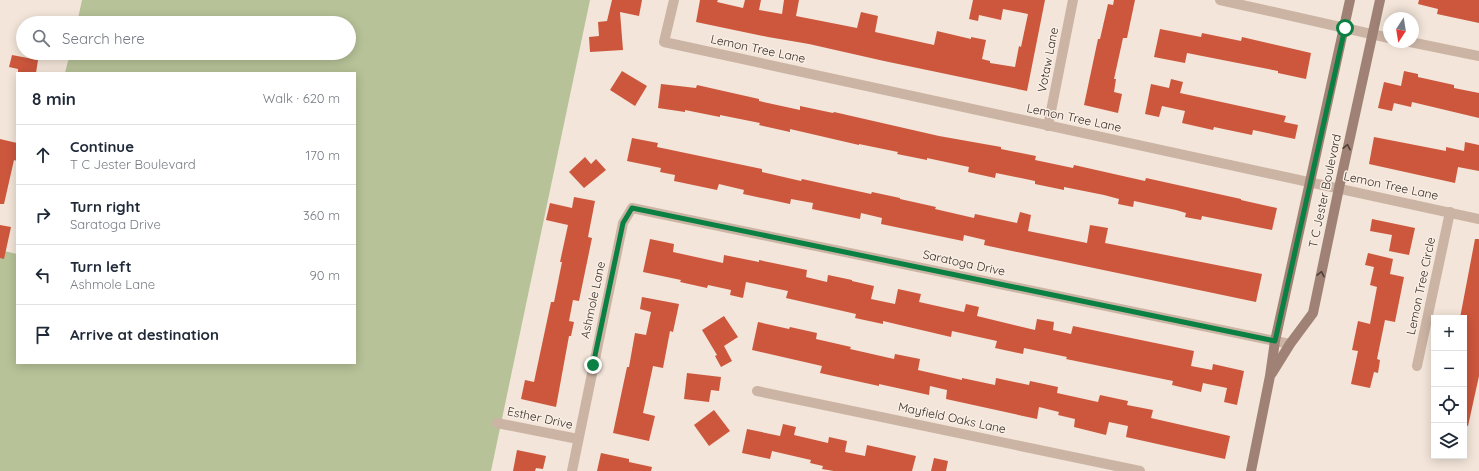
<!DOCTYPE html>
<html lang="en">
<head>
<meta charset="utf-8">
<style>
	:root { --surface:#fff; --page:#f6f6f7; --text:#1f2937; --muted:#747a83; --line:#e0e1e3 }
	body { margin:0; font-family:Quicksand,sans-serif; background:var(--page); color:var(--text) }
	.controls { position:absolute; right:12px; bottom:12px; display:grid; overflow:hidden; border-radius:0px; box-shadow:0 2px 10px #0003 }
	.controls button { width:36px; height:36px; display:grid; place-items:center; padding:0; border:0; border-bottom:1px solid var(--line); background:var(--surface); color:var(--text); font:20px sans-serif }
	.compass { position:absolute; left:1383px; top:12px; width:36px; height:36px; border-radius:50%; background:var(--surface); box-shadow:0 2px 10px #0003; rotate:192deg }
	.stop { position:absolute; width:12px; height:12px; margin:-9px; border:3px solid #0b8043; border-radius:50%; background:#fff }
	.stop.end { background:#0b8043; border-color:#fff; box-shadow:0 1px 4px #0008 }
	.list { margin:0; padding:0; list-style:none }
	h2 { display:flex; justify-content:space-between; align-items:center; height:52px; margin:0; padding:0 16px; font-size:17px }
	h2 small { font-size:13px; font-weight:400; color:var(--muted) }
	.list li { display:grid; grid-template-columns:26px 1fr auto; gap:12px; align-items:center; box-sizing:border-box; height:60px; padding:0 16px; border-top:1px solid var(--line) }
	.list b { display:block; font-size:15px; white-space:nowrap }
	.list p { margin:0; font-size:13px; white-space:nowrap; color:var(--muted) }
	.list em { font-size:13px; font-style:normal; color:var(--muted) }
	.icon { flex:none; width:22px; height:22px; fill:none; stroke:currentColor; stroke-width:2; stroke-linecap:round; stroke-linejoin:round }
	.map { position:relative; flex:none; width:1479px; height:471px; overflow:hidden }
	.search { position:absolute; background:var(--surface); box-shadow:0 2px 10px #0003; left:16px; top:16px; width:340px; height:44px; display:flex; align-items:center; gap:10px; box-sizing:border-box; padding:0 14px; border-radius:22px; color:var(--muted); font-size:15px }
	.panel { position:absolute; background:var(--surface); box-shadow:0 2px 10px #0003; left:16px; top:72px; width:340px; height:292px; border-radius:0px }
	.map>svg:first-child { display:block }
	.green { fill:#b7c298 }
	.building { fill:#cc573d }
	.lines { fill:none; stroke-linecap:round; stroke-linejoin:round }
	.street { stroke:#cbb4a4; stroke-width:10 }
	.secondary { stroke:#9f8275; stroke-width:10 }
	.oneway { stroke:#50403a }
	.route { stroke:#0b8043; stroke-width:5 }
	.labels { text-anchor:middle; stroke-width:3; stroke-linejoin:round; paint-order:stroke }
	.street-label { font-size:12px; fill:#362a26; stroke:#faefe5 }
</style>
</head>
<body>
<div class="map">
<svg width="1479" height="471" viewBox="0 0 1479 471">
	<rect width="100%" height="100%" fill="#f3e5d9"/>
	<!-- green -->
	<polygon class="green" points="82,0 590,0 491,471 0,471 0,250 17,254 17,363 355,363 355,73 65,73 70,53 349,53 349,23 77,23"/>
	<!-- building -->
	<g class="building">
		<polygon points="612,0 642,0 639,16 620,12 623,50 590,52 589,37 599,36 598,22 607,21"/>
		<polygon points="700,0 718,0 717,2 743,8 745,0 761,0 759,10 782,14 784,0 799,0 796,16 857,28 861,12 878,16 875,32 934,45 937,31 971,39 971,37 986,40 982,59 990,61 990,63 1015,67 1019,46 1021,47 1028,14 1003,9 1001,20 979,15 978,21 969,19 973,0 1045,0 1027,91 884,61 809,44 768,37 696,22"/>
		<polygon points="1114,0 1135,0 1127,38 1123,38 1114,79 1116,79 1114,92 1122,94 1118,113 1084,105 1098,39 1100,39 1108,4 1113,5"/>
		<polygon points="1419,0 1479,0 1479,23 1437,14 1438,9 1418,4"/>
		<polygon points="1160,29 1201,37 1202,33 1241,41 1242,37 1311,53 1306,79 1278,73 1278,71 1187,53 1185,63 1154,57"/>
		<polygon points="12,55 38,60 36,73 18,73 18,69 9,67"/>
		<polygon points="622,71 647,86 635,106 610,90"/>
		<polygon points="1404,71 1418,74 1418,77 1454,85 1454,88 1479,93 1479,118 1412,102 1411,107 1394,103 1392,111 1378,108 1384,82 1401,86"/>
		<polygon points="1171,79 1183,82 1180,93 1286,116 1284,122 1298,125 1295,139 1253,130 1252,135 1214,127 1213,130 1182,123 1185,111 1162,106 1159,117 1145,114 1151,84 1169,88"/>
		<polygon points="661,84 696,88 697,85 759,99 759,101 800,110 800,106 833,113 834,112 939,136 1001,147 1001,149 1036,156 1035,160 1073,168 1074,165 1145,181 1146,178 1241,199 1241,200 1277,208 1272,230 1202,216 1201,220 1185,217 1186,213 1176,210 1134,201 1133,207 1118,204 1119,199 1104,195 1064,187 1064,190 1035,184 1035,181 996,173 995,178 968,172 969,167 927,158 927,160 897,154 898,152 859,144 859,145 790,129 790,132 759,125 760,123 720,115 720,117 685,110 685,112 658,108"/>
		<polygon points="1374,137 1446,151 1446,147 1464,151 1465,142 1479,145 1479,171 1458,167 1455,183 1369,164"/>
		<polygon points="632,138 658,143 657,147 762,169 762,172 801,181 802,179 871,194 872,192 900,198 900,199 936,207 935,209 974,218 975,214 1017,223 1020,212 1031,215 1028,231 1087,243 1090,225 1108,228 1105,243 1262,274 1256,302 984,245 985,240 964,235 963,241 881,224 882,218 861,213 860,219 812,209 813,203 791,199 790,204 743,194 744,190 719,184 717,190 674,181 675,175 660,172 661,168 627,161"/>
		<polygon points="0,139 17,143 17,161 14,160 4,204 0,204"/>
		<polygon points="585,157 591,164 596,159 606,170 584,188 569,172"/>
		<polygon points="574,197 595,201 588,237 592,238 579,301 573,300 569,321 574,322 571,336 569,336 556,407 521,399 525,380 534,382 551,302 554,302 562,262 560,262 568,225 546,220 550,203 572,208"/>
		<polygon points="1372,219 1415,228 1409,255 1389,251 1392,235 1370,231"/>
		<polygon points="0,225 11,227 4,259 0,258"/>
		<polygon points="650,239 674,244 673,252 723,263 724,255 759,262 759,260 807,270 806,277 827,282 828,275 852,280 852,281 874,286 871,299 895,304 898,289 921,294 919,302 964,312 966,304 979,307 977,316 1035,330 1037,319 1054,322 1053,330 1071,334 1073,326 1194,351 1191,366 1212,370 1213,364 1244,371 1237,405 1224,402 1227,388 1203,383 1201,392 1172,385 1173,381 1066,359 1067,357 1024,348 1023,354 995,348 997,341 952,331 951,337 883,321 883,324 855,318 856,314 786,298 788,291 746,282 743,298 730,295 731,290 708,285 707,288 680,282 681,280 643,272"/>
		<polygon points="1475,239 1479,239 1479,376 1468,426 1464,425 1464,318 1460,318"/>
		<polygon points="1368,253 1393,259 1390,274 1404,277 1395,322 1385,320 1377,359 1380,360 1378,373 1374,372 1370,388 1351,384 1358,351 1352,350 1358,321 1370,324 1377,287 1370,285 1374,267 1365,265"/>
		<polygon points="642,297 679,304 673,332 670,331 663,368 653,366 643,413 655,416 649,441 613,433 627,367 629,367 635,333 646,335 651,312 640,309"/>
		<polygon points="724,316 738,337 724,346 732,361 721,367 715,356 717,355 702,330"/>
		<polygon points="758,322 789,329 790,327 817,333 816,339 851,347 850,349 894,359 895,354 920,359 918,370 962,380 962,378 995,385 996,378 1029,385 1030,381 1058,387 1057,393 1098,402 1100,395 1128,401 1127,405 1153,410 1151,418 1230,436 1225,459 1126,437 1128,426 1109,422 1106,435 1074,427 1075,419 1058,415 1059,412 1039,407 1037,419 946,399 947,390 930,386 929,395 879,384 879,386 820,373 822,366 752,350"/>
		<polygon points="687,373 721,377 719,391 711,390 709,402 684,399"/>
		<polygon points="714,410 730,431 709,446 694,425"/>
		<polygon points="783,424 796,427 794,435 828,443 829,437 847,441 845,452 865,456 867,445 916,456 912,471 834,471 822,469 823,466 810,463 811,460 772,451 770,459 742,453 747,429 780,436"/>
		<polygon points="517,450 546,456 543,469 536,468 535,471 513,471"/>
		<polygon points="601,453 629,459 629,462 652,467 651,471 597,471"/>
		<polygon points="934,458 948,461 946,471 931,471"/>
	</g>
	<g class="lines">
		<!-- street -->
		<g class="street">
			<polyline points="674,0 664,42 1479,219"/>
			<polyline points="1220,0 1389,38"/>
			<polyline points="1410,42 1479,56"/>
			<polyline points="1048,126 1073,0"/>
			<polyline points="1417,366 1450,212"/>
			<polyline points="757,391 1140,471"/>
			<polyline points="497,423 578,439"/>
			<polyline points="572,471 623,223 632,208 1290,344"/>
		</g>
		<!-- secondary -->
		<g class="secondary">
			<polyline points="1272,373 1290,344 1313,313 1339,188 1380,0"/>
			<polyline points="1251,471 1270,376 1275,341 1350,0"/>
		</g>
	</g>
	<!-- one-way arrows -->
	<defs><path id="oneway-chevron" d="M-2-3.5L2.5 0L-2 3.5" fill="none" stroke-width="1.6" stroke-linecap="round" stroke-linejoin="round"/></defs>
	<g class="oneway">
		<use href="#oneway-chevron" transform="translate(1347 147) rotate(-78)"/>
		<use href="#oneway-chevron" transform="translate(1321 274) rotate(-78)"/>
	</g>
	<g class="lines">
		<!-- route -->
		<polyline class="route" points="593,365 623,223 632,208 1275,341 1345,28"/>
	</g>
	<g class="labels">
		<!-- street labels -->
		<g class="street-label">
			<text transform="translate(758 49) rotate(12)" y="4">Lemon Tree Lane</text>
			<text transform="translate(1048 60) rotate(-79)" y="4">Votaw Lane</text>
			<text transform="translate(1074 118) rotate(12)" y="4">Lemon Tree Lane</text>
			<text transform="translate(1391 186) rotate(12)" y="4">Lemon Tree Lane</text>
			<text transform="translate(1325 191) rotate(-78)" y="4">T C Jester Boulevard</text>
			<text transform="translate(964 263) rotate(12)" y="4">Saratoga Drive</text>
			<text transform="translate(1421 286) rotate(-78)" y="4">Lemon Tree Circle</text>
			<text transform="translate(593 300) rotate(-78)" y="4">Ashmole Lane</text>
			<text transform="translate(540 418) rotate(12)" y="4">Esther Drive</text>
			<text transform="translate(952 418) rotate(12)" y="4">Mayfield Oaks Lane</text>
		</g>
	</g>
</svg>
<div class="controls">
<button>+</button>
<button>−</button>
<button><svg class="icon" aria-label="locate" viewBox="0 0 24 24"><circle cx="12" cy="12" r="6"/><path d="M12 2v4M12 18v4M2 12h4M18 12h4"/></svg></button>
<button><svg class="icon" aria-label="layers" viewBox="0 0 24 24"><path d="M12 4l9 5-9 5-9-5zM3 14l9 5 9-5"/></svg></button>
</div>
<svg class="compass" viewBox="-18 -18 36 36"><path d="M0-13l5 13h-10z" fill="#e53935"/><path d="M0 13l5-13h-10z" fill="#747a83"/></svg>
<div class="stop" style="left:1345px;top:28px"></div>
<div class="stop end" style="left:593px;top:365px"></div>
<div class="search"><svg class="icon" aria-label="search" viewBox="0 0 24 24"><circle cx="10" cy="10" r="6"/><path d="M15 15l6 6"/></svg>Search here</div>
<section class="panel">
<h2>8 min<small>Walk · 620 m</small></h2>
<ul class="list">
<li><svg class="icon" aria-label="ahead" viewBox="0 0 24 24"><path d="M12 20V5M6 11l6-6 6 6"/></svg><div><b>Continue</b><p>T C Jester Boulevard</p></div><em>170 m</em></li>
<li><svg class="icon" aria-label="right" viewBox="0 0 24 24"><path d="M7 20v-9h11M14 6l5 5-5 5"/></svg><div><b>Turn right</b><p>Saratoga Drive</p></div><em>360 m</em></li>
<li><svg class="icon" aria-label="left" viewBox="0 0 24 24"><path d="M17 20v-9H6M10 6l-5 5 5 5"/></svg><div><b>Turn left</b><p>Ashmole Lane</p></div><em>90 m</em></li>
<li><svg class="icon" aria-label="arrive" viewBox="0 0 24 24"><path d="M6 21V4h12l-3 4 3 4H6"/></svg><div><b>Arrive at destination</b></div></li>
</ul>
</section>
</div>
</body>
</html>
